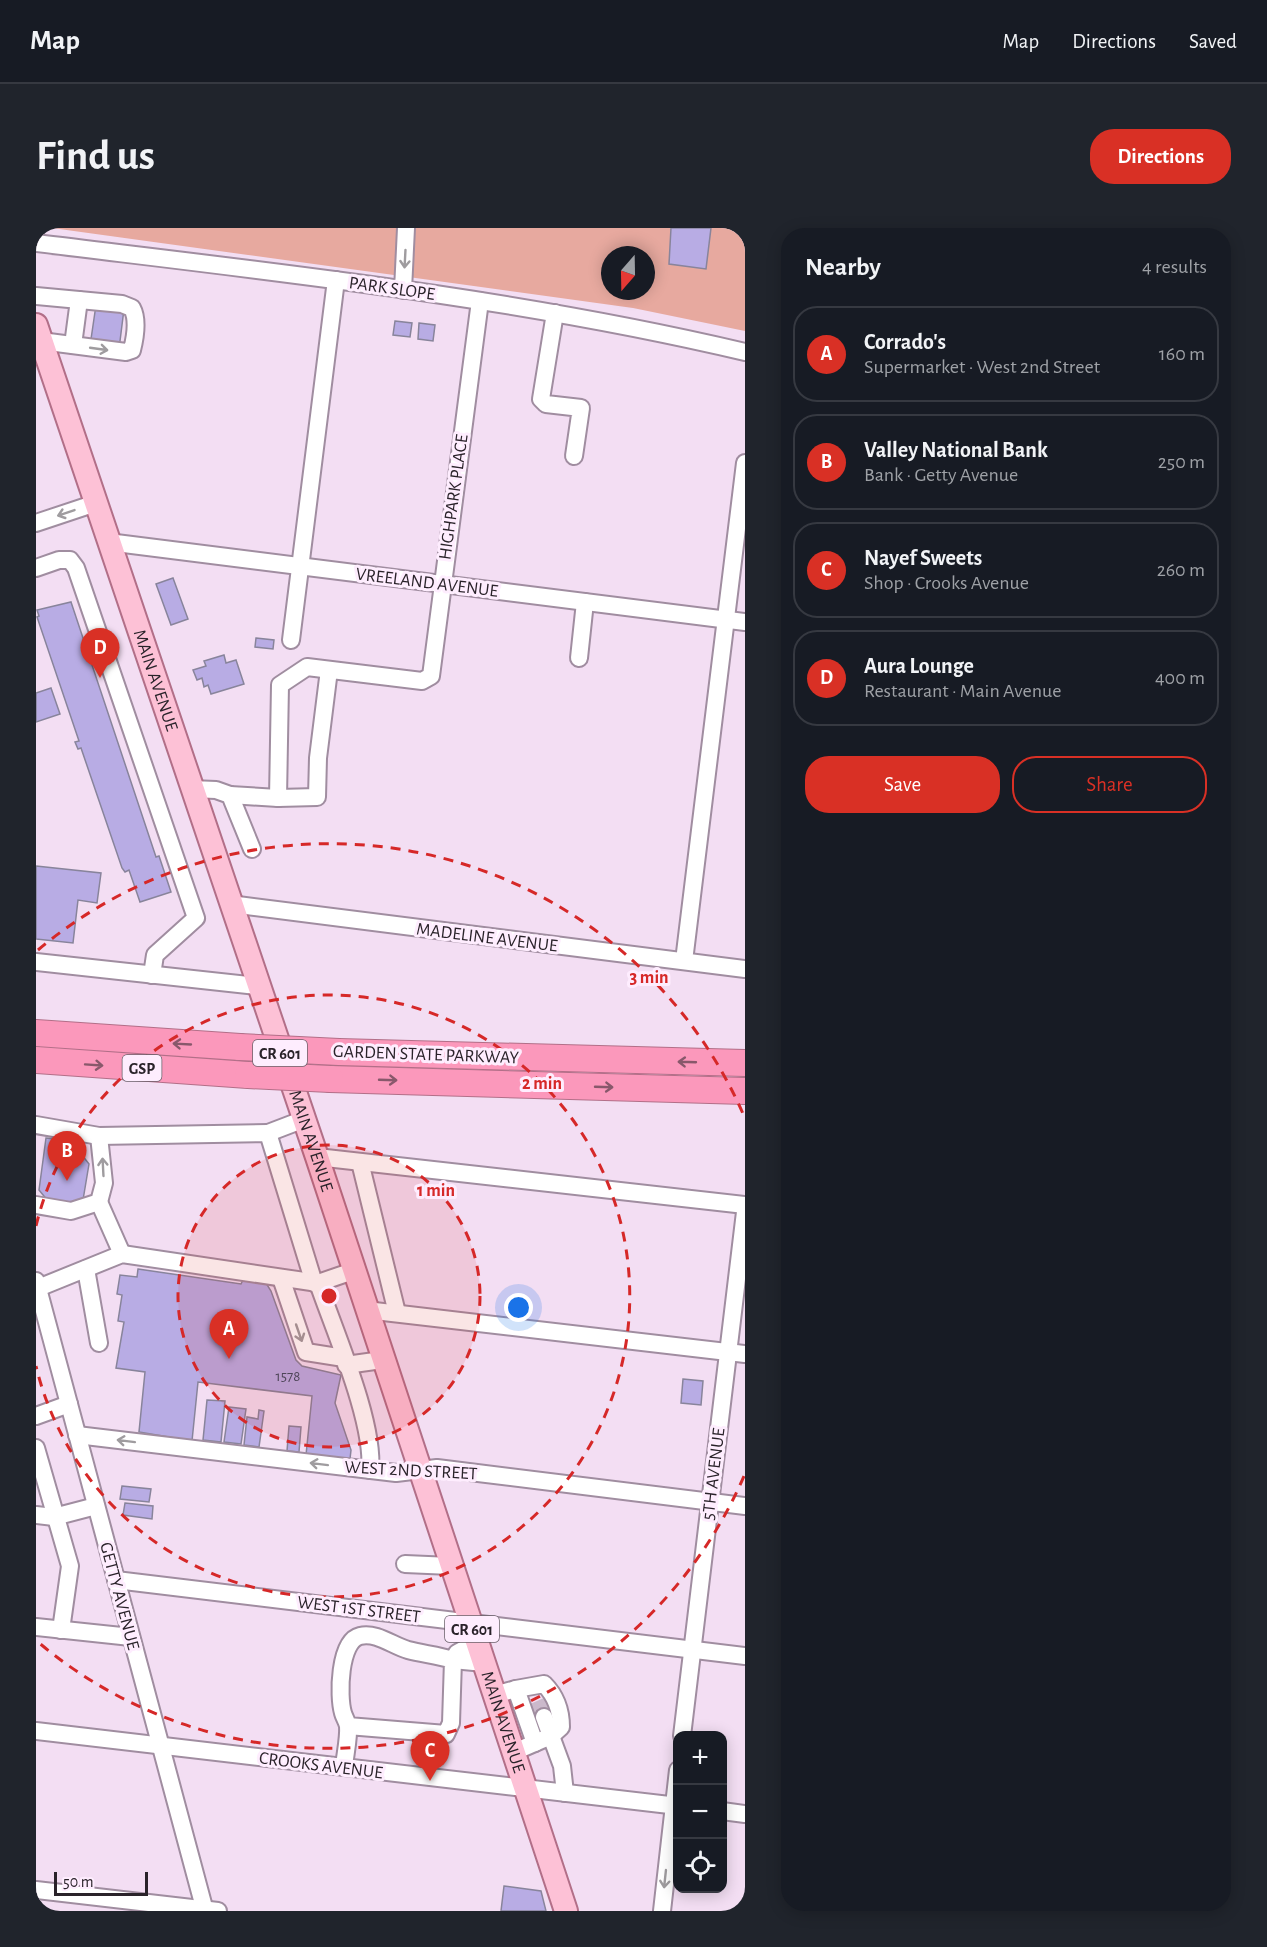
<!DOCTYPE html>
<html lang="en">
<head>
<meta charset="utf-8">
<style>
	:root { --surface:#171b24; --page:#20242c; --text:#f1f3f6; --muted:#9ea1a6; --line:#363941; --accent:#d93025 }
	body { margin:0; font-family:"Alegreya Sans",sans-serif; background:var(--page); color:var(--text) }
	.controls { position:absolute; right:18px; bottom:18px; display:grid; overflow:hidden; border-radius:12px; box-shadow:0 3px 15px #0003 }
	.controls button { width:54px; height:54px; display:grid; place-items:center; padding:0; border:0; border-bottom:2px solid var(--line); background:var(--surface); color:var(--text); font:30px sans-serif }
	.compass { position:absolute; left:565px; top:18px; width:54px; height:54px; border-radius:50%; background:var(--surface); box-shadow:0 3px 15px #0003; rotate:200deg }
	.scale { position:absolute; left:18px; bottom:15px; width:94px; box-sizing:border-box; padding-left:6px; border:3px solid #2a232a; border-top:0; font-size:16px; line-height:21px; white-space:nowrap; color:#2a232a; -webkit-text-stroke:4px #feedfe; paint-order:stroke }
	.you { position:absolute; left:483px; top:1080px; width:21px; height:21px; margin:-15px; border:4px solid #fff; border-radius:50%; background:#1a73e8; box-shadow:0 0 0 9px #1a73e833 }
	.badge { display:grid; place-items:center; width:39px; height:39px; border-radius:50%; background:var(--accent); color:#fff; font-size:20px; font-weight:700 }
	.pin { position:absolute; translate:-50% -50px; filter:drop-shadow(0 2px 3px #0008) }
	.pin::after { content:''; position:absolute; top:32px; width:21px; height:18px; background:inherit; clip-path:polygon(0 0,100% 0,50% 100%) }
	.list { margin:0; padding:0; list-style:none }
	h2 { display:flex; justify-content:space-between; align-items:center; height:78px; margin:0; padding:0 24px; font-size:26px }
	h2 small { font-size:20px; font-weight:400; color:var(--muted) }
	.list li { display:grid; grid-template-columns:39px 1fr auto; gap:18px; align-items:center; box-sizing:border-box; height:96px; margin:0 12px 12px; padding:0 12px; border:2px solid var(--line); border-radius:24px }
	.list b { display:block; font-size:22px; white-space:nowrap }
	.list p { margin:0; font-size:20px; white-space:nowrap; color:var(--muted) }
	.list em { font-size:20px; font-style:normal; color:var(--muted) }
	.actions { display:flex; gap:12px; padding:18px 24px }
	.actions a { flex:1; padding:14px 0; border:2px solid var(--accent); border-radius:24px; text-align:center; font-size:21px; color:var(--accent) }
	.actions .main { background:var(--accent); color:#fff }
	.icon { flex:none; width:33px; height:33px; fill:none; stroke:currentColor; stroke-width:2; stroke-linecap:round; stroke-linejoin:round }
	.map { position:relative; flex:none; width:709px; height:1683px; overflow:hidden; border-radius:24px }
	header { display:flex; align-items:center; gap:36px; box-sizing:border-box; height:84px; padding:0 30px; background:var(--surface); border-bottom:2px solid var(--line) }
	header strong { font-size:28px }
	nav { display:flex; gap:33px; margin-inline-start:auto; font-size:21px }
	.intro { display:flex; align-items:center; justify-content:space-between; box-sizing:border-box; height:144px; padding:0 36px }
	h1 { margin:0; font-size:42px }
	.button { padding:15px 27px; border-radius:24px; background:var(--accent); color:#fff; font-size:21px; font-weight:700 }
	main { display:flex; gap:36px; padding:0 36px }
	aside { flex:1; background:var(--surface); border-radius:24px; box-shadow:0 3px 15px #0003 }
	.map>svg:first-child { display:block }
	.green { fill:#e7a99f; fill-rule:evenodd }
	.building { fill:#b8ace4; stroke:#88849b; stroke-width:1.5 }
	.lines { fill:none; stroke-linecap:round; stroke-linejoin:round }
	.minor-tunnel { stroke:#cbb9cb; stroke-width:16; stroke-dasharray:16 8; stroke-linecap:butt }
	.minor-casing { stroke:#a08da0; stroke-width:20 }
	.major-casing { stroke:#b26f88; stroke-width:26 }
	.highway-casing { stroke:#b26f88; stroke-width:28 }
	.minor { stroke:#fff; stroke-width:16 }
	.major { stroke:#fdc1d6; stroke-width:22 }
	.highway { stroke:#fb98bb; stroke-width:26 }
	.highway-bridge-casing { stroke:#b26f88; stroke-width:28; stroke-linecap:butt }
	.highway-bridge { stroke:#fb98bb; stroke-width:26 }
	.oneway { stroke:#9f9c9f }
	.oneway2 { stroke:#88586b }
	.ring { fill:none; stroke:#d62828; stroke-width:3; stroke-dasharray:10 8 }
	.labels { text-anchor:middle; stroke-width:6; stroke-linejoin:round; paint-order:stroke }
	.number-label { font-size:15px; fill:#4e4558 }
	.shield { fill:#feedfe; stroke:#6a606a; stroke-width:1.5 }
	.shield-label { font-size:16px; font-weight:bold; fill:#2a232a }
	.street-label { font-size:18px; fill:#2a232a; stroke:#feedfe }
	.centre { fill:#d62828; stroke:#feedfe; stroke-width:3 }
	.ring-label { font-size:18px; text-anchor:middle; font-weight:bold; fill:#d62828; stroke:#feedfe; stroke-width:6; stroke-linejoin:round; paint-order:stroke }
</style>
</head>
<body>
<header>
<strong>Map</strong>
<nav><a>Map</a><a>Directions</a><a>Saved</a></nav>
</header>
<div class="intro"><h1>Find us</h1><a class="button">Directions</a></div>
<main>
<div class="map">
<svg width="709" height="1683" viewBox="0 0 709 1683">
	<rect width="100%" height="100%" fill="#f3def3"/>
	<!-- green -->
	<path class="green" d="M16,0h693v103l-112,-23zM574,27h36v36h-36z"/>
	<!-- building -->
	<g class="building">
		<polygon points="635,0 675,0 670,41 633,36"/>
		<polygon points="60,77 88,81 83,121 54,118"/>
		<polygon points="359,93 376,95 374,109 357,107"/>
		<polygon points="383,95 399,97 397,113 382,111"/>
		<polygon points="137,350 152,391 135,397 120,356"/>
		<polygon points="35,374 120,629 123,628 135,664 104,674 93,642 89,644 86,640 45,520 42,521 39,514 43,513 1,389 3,388 1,382"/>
		<polygon points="220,410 238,412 237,421 219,419"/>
		<polygon points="188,427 190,435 200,432 208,456 175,466 172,457 168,459 166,450 161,452 157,442 170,438 168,433"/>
		<polygon points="15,460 24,486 0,494 0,465"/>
		<polygon points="0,638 65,645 61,675 42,672 37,715 0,711"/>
		<polygon points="10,910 35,913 53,936 46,978 12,973 3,962"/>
		<polygon points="102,1041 205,1056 207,1052 230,1055 235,1063 260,1132 266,1138 305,1147 299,1175 315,1222 314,1231 270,1227 276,1168 162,1154 156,1213 103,1204 109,1144 80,1140 88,1094 82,1093 86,1067 81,1066 84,1047 101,1049"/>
		<polygon points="647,1151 667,1153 665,1177 645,1175"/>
		<polygon points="171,1172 189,1173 185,1214 167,1212"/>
		<polygon points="193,1179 210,1181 205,1216 188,1214"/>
		<polygon points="223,1182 228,1183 223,1219 208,1217 211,1189 222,1191"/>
		<polygon points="253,1198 265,1199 263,1224 251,1223"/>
		<polygon points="86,1258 115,1261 113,1274 84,1271"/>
		<polygon points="89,1275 117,1278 116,1291 87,1287"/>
		<polygon points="468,1658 505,1663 510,1683 465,1683"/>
	</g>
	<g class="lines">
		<!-- minor-tunnel -->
		<polyline class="minor-tunnel" points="501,1473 508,1489"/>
		<defs>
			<g id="minor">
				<path d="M0,15c237,29 476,54 709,109"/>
				<polyline points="367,62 370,0"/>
				<path d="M0,68l86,8 10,4c6,11 3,30 0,42l-6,2 -85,-11"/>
				<polyline points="519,85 505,171 510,176 545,180 538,228"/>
				<polyline points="37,117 43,72"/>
				<polyline points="0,295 60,275"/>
				<polyline points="72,314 709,394"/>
				<polyline points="0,340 23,332 34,332 40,340 160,690 119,727 116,747"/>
				<polyline points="255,412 300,52"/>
				<polyline points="543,430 549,374"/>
				<polyline points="293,442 282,530 281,569 242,570 244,457 271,439 386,453 395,448 444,73"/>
				<polyline points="155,561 180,562 194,567 216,621"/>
				<polyline points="194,567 242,570"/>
				<polyline points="194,676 709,741"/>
				<polyline points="648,733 709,235"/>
				<polyline points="0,734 221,758"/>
				<polyline points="0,897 63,908 232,905 278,1055"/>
				<polyline points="232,905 266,892"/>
				<polyline points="281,929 709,977"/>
				<polyline points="324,934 361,1085"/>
				<polyline points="63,974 86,1026"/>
				<polyline points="0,977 35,983 63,974 68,955 63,908"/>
				<polyline points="50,1041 63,1115"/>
				<polyline points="245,1050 270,1124 308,1130"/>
				<polyline points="0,1053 169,1683"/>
				<path d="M282,1055c16,47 57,140 52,187"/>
				<polyline points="2,1060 86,1026 282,1055 317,1043"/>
				<polyline points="330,1082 709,1126"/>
				<polyline points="310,1137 346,1132"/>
				<polyline points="0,1188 33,1176"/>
				<polyline points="41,1207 360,1245 401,1240 709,1278"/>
				<polyline points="0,1220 34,1338 25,1402"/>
				<polyline points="0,1287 18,1289 60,1278"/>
				<polyline points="369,1336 415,1338"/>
				<polyline points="80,1352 709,1428"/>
				<polyline points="0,1399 95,1409"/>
				<polyline points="441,1414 421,1425 417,1432 448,1435"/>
				<polyline points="469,1464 480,1461 499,1515"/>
				<polyline points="508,1489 526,1538 529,1565"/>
				<polyline points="0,1503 642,1578"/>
				<polyline points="646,1508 709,984"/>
				<path d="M478,1524l37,-16 10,-9c0,-17 -5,-31 -17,-43l-28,5"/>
				<path d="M308,1539c1,-12 5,-29 4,-41 -1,-5 -4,-9 -5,-13 -5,-17 -4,-72 17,-77 17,-4 33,10 48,14 15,4 30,5 45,10l-2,63 -5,11 -98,-8"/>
				<polyline points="686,1583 709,1586"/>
				<polyline points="0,1662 182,1683"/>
				<polyline points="626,1683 642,1542"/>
			</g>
			<g id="major">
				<path id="s1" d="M0,97l281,832 249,754"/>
			</g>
			<g id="highway">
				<polyline points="0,805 204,819"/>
				<polyline points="303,824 709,835"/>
				<polyline points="0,832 212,847"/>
				<polyline points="294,851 709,863"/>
			</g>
		</defs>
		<!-- minor casing -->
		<use href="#minor" class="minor-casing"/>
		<!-- major casing -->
		<use href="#major" class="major-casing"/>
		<!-- highway casing -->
		<use href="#highway" class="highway-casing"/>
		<!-- minor -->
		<use href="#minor" class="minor"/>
		<!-- major -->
		<use href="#major" class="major"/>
		<!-- highway -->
		<use href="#highway" class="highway"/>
		<defs>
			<g id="highway-bridge">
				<polyline points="204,819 303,824"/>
				<polyline points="212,847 294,851"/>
			</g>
		</defs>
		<!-- highway-bridge casing -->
		<use href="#highway-bridge" class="highway-bridge-casing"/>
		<!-- highway-bridge -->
		<use href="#highway-bridge" class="highway-bridge"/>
	</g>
	<!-- one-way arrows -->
	<defs><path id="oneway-shaft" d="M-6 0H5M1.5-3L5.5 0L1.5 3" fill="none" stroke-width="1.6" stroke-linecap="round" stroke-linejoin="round" transform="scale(1.5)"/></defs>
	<g class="oneway">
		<use href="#oneway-shaft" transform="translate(369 31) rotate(93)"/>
		<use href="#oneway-shaft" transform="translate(63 121) rotate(8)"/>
		<use href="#oneway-shaft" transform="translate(30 285) rotate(161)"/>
		<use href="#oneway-shaft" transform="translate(67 939) rotate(-93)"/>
		<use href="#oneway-shaft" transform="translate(263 1105) rotate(71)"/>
		<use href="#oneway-shaft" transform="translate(90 1213) rotate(-173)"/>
		<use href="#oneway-shaft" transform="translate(283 1236) rotate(-173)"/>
		<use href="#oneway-shaft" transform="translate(629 1651) rotate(96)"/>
	</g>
	<g class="oneway2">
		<use href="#oneway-shaft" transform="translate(146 816) rotate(-177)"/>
		<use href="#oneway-shaft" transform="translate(651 834) rotate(-178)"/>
		<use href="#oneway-shaft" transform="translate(58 837) rotate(4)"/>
		<use href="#oneway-shaft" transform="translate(352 852) rotate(2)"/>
		<use href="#oneway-shaft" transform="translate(568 859) rotate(2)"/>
	</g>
	<!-- distance rings -->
	<circle cx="293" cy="1068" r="151" fill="#d62828" fill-opacity=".12"/>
	<g class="ring">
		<circle cx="293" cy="1068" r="151"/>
		<path d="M0 998A301 301 0 1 1 0 1138"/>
		<path d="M708 1248A452 452 0 0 1 2 1414M2 722A452 452 0 0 1 708 888"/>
	</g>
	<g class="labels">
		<!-- number labels -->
		<g class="number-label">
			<text x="252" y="1153">1578</text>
		</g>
		<!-- shield labels -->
		<g class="shield">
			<rect x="217" y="812" width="54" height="26" rx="4.5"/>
			<rect x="86.5" y="827" width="39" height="26" rx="4.5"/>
			<rect x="409" y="1388" width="54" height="26" rx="4.5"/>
		</g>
		<g class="shield-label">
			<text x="244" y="831">CR 601</text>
			<text x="106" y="846">GSP</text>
			<text x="436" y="1407">CR 601</text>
		</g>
		<!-- street labels -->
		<g class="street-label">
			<text transform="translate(356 60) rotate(8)" y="6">PARK SLOPE</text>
			<text transform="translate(417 269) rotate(-82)" y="6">HIGHPARK PLACE</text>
			<text transform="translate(391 354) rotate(7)" y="6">VREELAND AVENUE</text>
			<text dy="6" stroke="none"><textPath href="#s1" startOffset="375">MAIN AVENUE</textPath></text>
			<text transform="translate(451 709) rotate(7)" y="6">MADELINE AVENUE</text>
			<text transform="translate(390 826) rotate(2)" y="6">GARDEN STATE PARKWAY</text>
			<text dy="6" stroke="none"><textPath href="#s1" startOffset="861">MAIN AVENUE</textPath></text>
			<text transform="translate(375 1242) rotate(3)" y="6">WEST 2ND STREET</text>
			<text transform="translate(677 1246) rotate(-83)" y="6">5TH AVENUE</text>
			<text transform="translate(84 1368) rotate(75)" y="6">GETTY AVENUE</text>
			<text transform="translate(323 1381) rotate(7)" y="6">WEST 1ST STREET</text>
			<text dy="6" stroke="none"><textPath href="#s1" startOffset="1473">MAIN AVENUE</textPath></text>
			<text transform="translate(285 1537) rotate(7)" y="6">CROOKS AVENUE</text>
		</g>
	</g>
	<circle cx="293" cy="1068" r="9" class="centre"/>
	<g class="ring-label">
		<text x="613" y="755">3 min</text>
		<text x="506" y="861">2 min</text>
		<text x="400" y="968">1 min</text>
	</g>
</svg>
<div class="controls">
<button>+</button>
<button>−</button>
<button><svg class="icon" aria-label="locate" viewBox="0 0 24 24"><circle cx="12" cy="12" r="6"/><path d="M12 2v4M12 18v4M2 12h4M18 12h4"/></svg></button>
</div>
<svg class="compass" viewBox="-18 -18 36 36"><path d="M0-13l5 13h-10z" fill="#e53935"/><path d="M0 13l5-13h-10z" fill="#9ea1a6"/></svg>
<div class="scale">50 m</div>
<div class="you"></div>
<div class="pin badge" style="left:193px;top:1131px">A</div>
<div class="pin badge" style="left:31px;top:953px">B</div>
<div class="pin badge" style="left:394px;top:1553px">C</div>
<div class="pin badge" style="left:64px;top:450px">D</div>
</div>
<aside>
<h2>Nearby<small>4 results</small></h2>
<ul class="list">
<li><span class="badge">A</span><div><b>Corrado's</b><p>Supermarket · West 2nd Street</p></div><em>160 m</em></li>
<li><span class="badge">B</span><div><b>Valley National Bank</b><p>Bank · Getty Avenue</p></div><em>250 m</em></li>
<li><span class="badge">C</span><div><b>Nayef Sweets</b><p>Shop · Crooks Avenue</p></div><em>260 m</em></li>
<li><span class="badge">D</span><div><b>Aura Lounge</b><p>Restaurant · Main Avenue</p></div><em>400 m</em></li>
</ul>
<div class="actions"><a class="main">Save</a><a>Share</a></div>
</aside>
</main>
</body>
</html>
